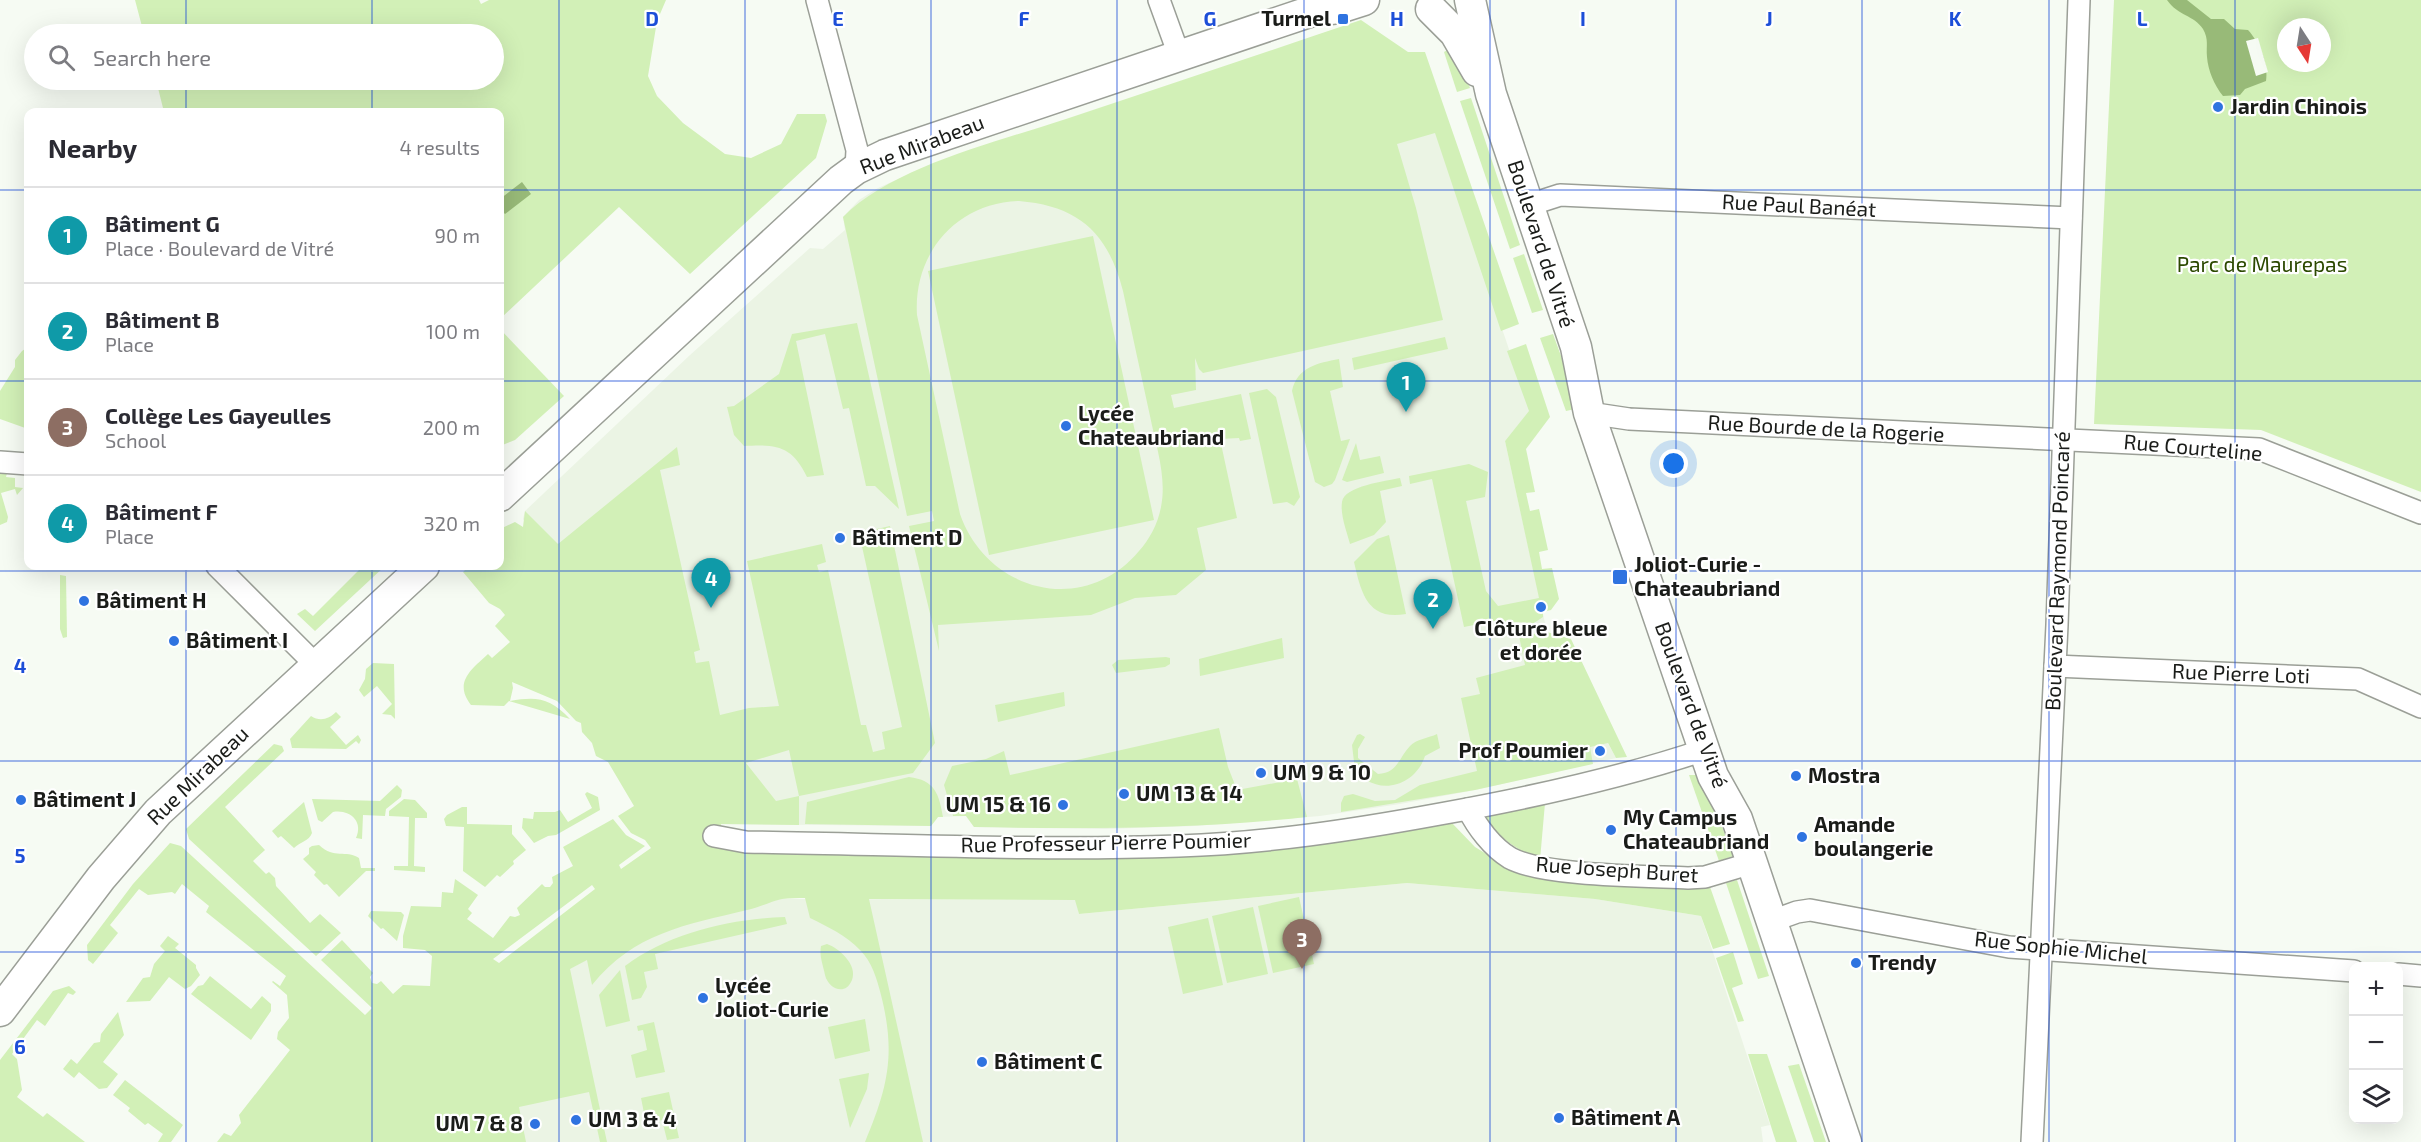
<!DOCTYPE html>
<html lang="en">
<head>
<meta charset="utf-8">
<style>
	:root { --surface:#fff; --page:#f2f2f3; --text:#2b2b33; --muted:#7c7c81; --line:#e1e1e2; --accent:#0f766e }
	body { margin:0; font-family:"Exo 2",sans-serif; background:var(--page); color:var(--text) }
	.controls { position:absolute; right:18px; bottom:18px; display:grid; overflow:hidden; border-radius:12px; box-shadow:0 6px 24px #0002 }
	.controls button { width:54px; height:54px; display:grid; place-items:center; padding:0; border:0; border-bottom:2px solid var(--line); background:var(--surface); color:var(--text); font:30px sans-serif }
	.compass { position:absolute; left:2277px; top:18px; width:54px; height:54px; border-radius:50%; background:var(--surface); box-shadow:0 6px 24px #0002; rotate:168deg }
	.you { position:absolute; left:1674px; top:464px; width:21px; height:21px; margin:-15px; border:4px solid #fff; border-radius:50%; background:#1a73e8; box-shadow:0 0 0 9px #1a73e833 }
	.badge { display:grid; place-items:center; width:39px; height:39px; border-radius:50%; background:var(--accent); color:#fff; font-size:20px; font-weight:700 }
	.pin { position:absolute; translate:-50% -50px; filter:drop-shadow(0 2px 3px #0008) }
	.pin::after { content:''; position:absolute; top:32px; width:21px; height:18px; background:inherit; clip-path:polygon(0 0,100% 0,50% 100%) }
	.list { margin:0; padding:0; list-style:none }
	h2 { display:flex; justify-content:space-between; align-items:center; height:78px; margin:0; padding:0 24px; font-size:26px }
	h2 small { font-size:20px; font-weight:400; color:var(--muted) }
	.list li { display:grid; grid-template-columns:39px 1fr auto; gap:18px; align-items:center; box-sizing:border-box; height:96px; padding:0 24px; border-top:2px solid var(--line) }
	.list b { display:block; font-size:22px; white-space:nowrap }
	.list p { margin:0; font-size:20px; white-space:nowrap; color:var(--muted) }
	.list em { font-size:20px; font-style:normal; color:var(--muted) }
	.icon { flex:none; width:33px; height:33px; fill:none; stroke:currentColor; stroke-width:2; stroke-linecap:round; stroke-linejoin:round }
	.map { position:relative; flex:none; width:2421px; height:1142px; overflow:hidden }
	.search { position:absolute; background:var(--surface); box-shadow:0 6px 24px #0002; left:24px; top:24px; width:480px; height:66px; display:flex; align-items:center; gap:15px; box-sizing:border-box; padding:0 21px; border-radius:33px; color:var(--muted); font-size:22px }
	.panel { position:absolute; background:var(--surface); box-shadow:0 6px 24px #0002; left:24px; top:108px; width:480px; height:462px; border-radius:12px }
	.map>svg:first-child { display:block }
	.built { fill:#ebf4e4 }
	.green { fill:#d2f0b7; fill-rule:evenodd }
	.water { fill:#98ba78 }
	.pier { fill:#f6fbf3 }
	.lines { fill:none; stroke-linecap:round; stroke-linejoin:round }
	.street-casing { stroke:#9b9f97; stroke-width:24 }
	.secondary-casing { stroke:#9b9f97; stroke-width:33 }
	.street { stroke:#fff; stroke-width:21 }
	.secondary { stroke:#fff; stroke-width:30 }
	.grid { fill:none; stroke:#1d4ed8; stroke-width:1.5; stroke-opacity:0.55 }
	.poi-dot { fill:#2f73e0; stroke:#fff; stroke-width:2 }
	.labels { text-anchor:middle; stroke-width:4.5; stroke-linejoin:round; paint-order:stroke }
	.poi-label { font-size:21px; font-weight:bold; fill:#1a1c19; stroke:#fff; text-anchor:start }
	.street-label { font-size:21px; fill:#1a1c19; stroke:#fff }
	.park-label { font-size:21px; fill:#2c4900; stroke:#fff }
	.grid-label { font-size:20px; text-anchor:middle; font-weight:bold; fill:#1d4ed8; stroke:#fff; stroke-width:4.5; stroke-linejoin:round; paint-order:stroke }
</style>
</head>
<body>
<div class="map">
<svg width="2421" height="1142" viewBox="0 0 2421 1142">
	<rect width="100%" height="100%" fill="#f6fbf3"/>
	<!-- built -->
	<g class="built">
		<polygon points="1408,52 1530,411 1505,441 1547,632 1616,758 1475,790 1400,804 1320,816 1195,826 1105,829 974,827 966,816 938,817 931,826 720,824 523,519 525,511 690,355 810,248 823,249 845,230 843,217 859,200 878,188 905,176"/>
		<polygon points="1407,883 1595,899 1701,916 1770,1125 1761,1127 1763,1142 287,1142 569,969 649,927 781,899 1076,900 1079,914"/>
	</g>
	<!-- green -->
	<g class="green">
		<polygon points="135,0 479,0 481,4 489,0 666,0 657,21 648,76 657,96 683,123 725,154 751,158 781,144 797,114 825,114 827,121 816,158 690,274 619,207 500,319 500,112 164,112 156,80 494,80 494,34 144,34"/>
		<path d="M2114,0h307v492l-160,-62 -167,-6zM2286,27h36v36h-36z"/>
		<path d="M1361,20l47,32h17l94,272 -18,7 -66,-198 -38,11 19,64 27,112 -240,53 -4,-4 -4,-11 1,32 -25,5 3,13 67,-14 10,45 -11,2 -1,-3 -19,1 17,79 -40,10 9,42 -30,25 -41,3 -44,17 -153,10 1,26 -30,-125 25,-5 -2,-10 -25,5 -64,-299c51,-51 154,-75 223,-98 99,-33 197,-66 295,-99zM1019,201c60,5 89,32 104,90 9,42 18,84 27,125 6,30 17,61 11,91 -3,16 -11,32 -22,44 -55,66 -152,41 -179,-37l-43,-199c-4,-61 39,-112 102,-114z"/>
		<polygon points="1454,46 1470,88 1457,92 1444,52"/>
		<polygon points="1471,98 1520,245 1510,249 1460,101"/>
		<polygon points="1093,236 1154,520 989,555 928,271"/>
		<polygon points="1524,254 1543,310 1532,313 1513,258"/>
		<path d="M857,323l42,186 -24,-23h-9l-17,-78 -6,1 -18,-75 -29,7 28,134 -17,2c-15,-31 -30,-33 -63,-31l-10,-11 -7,-28 7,-1 45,-32 13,-40z"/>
		<polygon points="500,329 564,396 515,440 500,446"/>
		<polygon points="1553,334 1569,378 1575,409 1566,411 1540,338"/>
		<polygon points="1445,337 1448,349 1354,370 1352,358"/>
		<polygon points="1526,344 1550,417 1526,449 1535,492 1526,493 1530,511 1539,509 1548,550 1539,552 1542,569 1552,568 1559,599 1551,610 1543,612 1543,617 1534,623 1494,621 1464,627 1432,479 1410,484 1409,476 1469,464 1488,472 1485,497 1466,501 1486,591 1498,606 1539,598 1505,441 1529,411 1507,351"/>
		<polygon points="28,347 28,429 0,419 0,391 15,367 15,360 22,351"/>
		<path d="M1339,359l4,28 -13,4 11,50 9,-2 -15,41 -3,4 -8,3 -9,-5 -23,-91c5,-24 26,-28 47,-32z"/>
		<polygon points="1267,389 1276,397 1300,497 1294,506 1287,502 1273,504 1249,393"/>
		<polygon points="1356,443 1360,460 1380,456 1384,473 1347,482 1342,480"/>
		<path d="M677,447l3,18 -20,5 40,180 -6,2 2,11 13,-2 11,54 29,-7 30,-2 -32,-145 75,-17 4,18 -9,3 2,7 9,-2 33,155h5l7,27 12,-3 -3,-17 20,-5 -43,-194 31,-7 45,217 -22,30 -114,23v29l-78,-1 1,8 246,23 483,-33 24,25 23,14 211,23 21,60 -17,5 -12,-33 -106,-17 -188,-16 -328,31 -4,-14 -206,-1 54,243h-58c23,-55 31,-88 16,-147 -4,-16 -9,-33 -21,-45 -14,-15 -32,-23 -50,-32l-5,-20c-7,0 -16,0 -23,1 -11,2 -23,9 -35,11 -62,15 -113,23 -155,75l-5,-25 -17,9 37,173h-7l-11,-50 -70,15 7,35h-309l7,-9 7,3 10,-13 -2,-8 51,-65 -13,-11 1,-7 11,-14 -2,-23 -15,-13 1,-1 7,5 6,-10 -80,-64 3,-6 -27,-22 -7,10 -3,-2 -24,3 -9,-6 -29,36 8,8 -25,31 -5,-4 -1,-15 46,-61 37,-41 11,3 184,169 7,-7 -51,-48 21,-20 31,33 -3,4 2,6 5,1 4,-3 12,13 10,-9 27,1 2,-30 -7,-6 -22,-2v-12l8,-30 30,1 1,-15 11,1 2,-14 23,16 -10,14 4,4 -5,6 26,19 17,-22 5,1 5,-2 -3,-7 25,-24 3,3h5l3,-4 -1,-6 21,-11 -10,-19 50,-28 13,16 19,11 -26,19 2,4 30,-21 -6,-8 -14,-7 -13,-17 16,-10 -26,-44 -12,-6 -4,-13 -10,-11 -1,-9 -5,-2 -19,-20 -45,-19 1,6 -3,13c27,-5 40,-3 60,18l-61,-18 -5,5 -33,-1c-18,-23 1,-36 17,-51l4,4 18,-16 -15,-16 10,-11 -5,-6 -11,-6 -26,-31 6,-6h31v-37l15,-7 8,5 2,-16 33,33zM789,750l10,46 -23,5 -30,-38zM592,885l3,4 -96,74 -6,-4z"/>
		<polygon points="0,472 7,473 6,477 15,478 15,487 23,488 17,495 15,489 1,493 8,517 7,522 0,525"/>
		<path d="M1400,478l2,8 -22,5 6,31 -12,13 -24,9c-3,-12 -10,-29 -8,-42 2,-16 44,-21 58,-24z"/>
		<path d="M1389,535l17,79c-39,7 -45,-22 -52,-52l23,-23z"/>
		<polygon points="363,566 385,566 315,631 297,614 305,609 313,616"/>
		<polygon points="60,575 66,576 67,637 63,638 60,629"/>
		<polygon points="1547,632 1571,639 1627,757 1616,758 1608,743 1590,747 1593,764 1475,790 1341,812 1341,803 1344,796 1353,794 1375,801 1395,800 1420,785 1477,771 1461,698 1480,694 1476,678 1525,665 1519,636"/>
		<polygon points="1282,638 1284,658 1200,676 1199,659"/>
		<polygon points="1166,657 1170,658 1170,664 1165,667 1116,673 1112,665 1118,660"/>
		<polygon points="373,663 394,664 395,719 391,715 382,714 392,704 377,686 364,697 359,690 365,679 366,669"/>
		<polygon points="1064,692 1065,706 998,722 995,705"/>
		<path d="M336,712l5,5 -11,10 16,18 12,-10 3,5 -2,4 -3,-3 -10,8 -54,-1 -2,-9 21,-23c9,6 18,3 25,-4z"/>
		<path d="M1219,728l9,39 9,23 60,-11 10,38c-111,12 -222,12 -333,10l-8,-11h-13l-9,-31 8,-19 34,-7 18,-8 6,24z"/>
		<path d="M1360,734l5,3 -7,12v9l20,16c20,-1 21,-17 32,-28 6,-7 19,-8 27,-12l3,14 -15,8c-8,25 -36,38 -59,24 -4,-3 -7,-7 -11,-10l-3,-25 5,-10z"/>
		<polygon points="274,744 282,746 284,751 225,807 265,850 253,861 266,874 269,872 275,878 276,886 310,923 320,914 341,933 316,956 189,839 186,829"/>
		<polygon points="1689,775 1699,775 1712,800 1733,856 1719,861"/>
		<path d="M909,777c26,3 30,17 34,40h-5l-7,9 -126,-2 2,-22z"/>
		<path d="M397,785l5,5 -1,7 -15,12 -1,7 -22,-1 -1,24 -6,-1c8,-17 -7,-29 -23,-26l-11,10 -4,-2 -6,-21 68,2z"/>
		<polygon points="587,792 598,797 600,810 556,835 548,836 534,843 522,828 523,818 533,819 534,812 555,812 560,810 568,822 592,808 585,794"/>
		<polygon points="404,799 415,800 427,813 427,818 415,818 414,866 425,867 425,872 394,870 394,866 408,866 409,817 389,816 389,811"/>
		<path d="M304,802l8,31c-3,8 -12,9 -18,15l-13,-12 -3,2 -6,-7z"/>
		<path d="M1545,803l-5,57c-23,-11 -42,-21 -55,-44z"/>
		<polygon points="462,807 467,807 467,824 512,825 512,834 526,850 513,861 514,864 500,877 497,875 485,887 463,871 464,827 446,826 444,819 447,815"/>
		<path d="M319,845c16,15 26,4 40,13l2,10h14v3h-9l-27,26 -12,-13 -3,1 -10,-10 2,-3 -13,-13 6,-5v-6l3,-2z"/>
		<polygon points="1737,880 1769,976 1758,979 1726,883"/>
		<polygon points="1299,897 1314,964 1273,973 1258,906"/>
		<polygon points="1253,907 1268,974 1227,983 1212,916"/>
		<polygon points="371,911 401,912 404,915 397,941 383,928 381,929 368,916"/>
		<path d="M785,917l2,7 -132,30 3,15 -14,3 3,15 -6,11 -9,2 -7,-34c44,-33 105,-47 160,-49z"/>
		<polygon points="1208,918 1223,985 1183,994 1168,927"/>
		<polygon points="168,936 179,944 175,948 196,965 196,968 200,975 191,986 185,989 169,977 150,1001 126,1002 143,978 150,977 154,964 165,951 160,946"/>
		<path d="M827,944c12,4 31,21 25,36 -7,17 -24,8 -27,-5 -2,-10 -6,-19 -4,-29z"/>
		<polygon points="1733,952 1743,984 1732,988 1744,1021 1738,1022 1716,958"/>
		<polygon points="620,970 630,1021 606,1027 599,995"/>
		<polygon points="210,976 251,1009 262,996 271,1004 271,1011 251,1040 191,994 198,986 203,985"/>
		<polygon points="69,986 76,992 73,995 68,993 45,1026 37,1020 12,1054 17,1059 22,1090 17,1097 43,1117 47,1113 85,1142 0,1142 0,1060 53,991"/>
		<polygon points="118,1012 124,1035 103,1062 118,1074 107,1088 99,1089 79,1072 74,1078 63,1069 71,1059 77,1064 94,1043 100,1042 101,1034"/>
		<polygon points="865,1019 870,1051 835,1059 828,1027"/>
		<polygon points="654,1022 665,1072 636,1078 631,1055 647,1050 643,1030 638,1031 637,1026"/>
		<polygon points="1748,1054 1767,1054 1797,1142 1776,1142"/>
		<polygon points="1799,1064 1826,1142 1814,1142 1788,1066"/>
		<polygon points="869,1073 867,1089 850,1128 839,1079"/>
		<polygon points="125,1080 183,1125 171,1142 158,1142 163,1134 148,1123 145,1125 128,1111 130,1108 113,1095"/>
		<polygon points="669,1092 679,1138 667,1140 662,1120 646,1123 641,1098"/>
	</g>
	<!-- water -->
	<g class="water">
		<path d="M2167,0h20l24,19h13l11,10 13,1c11,12 21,35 18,51l-21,8 -5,6 -17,1c-9,-11 -15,-26 -16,-39 -1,-12 2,-17 -4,-28 -9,-14 -25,-13 -36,-29z"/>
		<polygon points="522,182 531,194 505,214 503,212 500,213 500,199"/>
	</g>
	<!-- pier -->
	<polygon class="pier" points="2258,38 2268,72 2256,76 2246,41"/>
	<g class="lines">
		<defs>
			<g id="street">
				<polyline points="817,0 857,150 856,169"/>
				<polyline points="1159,0 1179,55"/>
				<polyline points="1529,205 1560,195 2071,218"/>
				<polyline points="1589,413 1629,419 2259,449 2421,513"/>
				<polyline points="0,462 28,464"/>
				<polyline points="217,566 316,665"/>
				<polyline points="2055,666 2358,679 2421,707"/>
				<path d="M1468,809c9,18 24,38 42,49 33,18 136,18 178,20l17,-1 47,-14"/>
				<path d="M714,836l32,6c144,2 289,9 433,4 88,-3 174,-16 261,-32 89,-16 178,-35 264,-64"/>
				<polyline points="1772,921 1797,912 1810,910 2009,947 2354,971"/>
				<polyline points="2398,974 2421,976"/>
				<polyline points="2032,1142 2057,625 2079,0"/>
			</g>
			<g id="secondary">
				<polyline points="1470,0 1491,94 1576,347 1589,413 1713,776 1737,819 1752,863 1846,1142"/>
				<polyline points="1431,9 1455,33 1477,71"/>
				<polyline points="1312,11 1339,8 1364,0"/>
				<polyline points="500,496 841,180 856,169 885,155 1309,12 1331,0"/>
				<polyline points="0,1011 101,878 158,812 424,566"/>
			</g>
		</defs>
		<!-- street casing -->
		<use href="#street" class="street-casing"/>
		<!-- secondary casing -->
		<use href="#secondary" class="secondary-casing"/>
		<!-- street -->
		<use href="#street" class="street"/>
		<!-- secondary -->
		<use href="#secondary" class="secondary"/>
	</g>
	<!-- grid -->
	<path class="grid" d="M186,0v34M372,0v34M559,0v1142M745,0v1142M931,0v1142M1117,0v1142M1304,0v1142M1490,0v1142M1676,0v1142M1862,0v1142M2049,0v1142M2235,0v1142M186,80v32M372,80v32M0,190h28M500,190h1921M0,381h28M500,381h1921M186,566v576M372,566v576M0,571h2421M0,761h2421M0,952h2421"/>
	<!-- markers -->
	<g class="poi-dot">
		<rect x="1337" y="13" width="12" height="12" rx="3"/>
		<circle cx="2218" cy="107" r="6"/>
		<circle cx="1066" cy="426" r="6"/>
		<circle cx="840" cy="538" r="6"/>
		<rect x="1612" y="569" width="16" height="16" rx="3"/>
		<circle cx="84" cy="601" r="6"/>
		<circle cx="1541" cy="607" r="6"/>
		<circle cx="174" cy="641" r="6"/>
		<circle cx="1600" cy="751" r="6"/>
		<circle cx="1261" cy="773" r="6"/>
		<circle cx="1796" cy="776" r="6"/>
		<circle cx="1124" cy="794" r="6"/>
		<circle cx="21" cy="800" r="6"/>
		<circle cx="1063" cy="805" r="6"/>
		<circle cx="1611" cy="830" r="6"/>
		<circle cx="1802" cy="837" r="6"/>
		<circle cx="1856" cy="963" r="6"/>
		<circle cx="703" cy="998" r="6"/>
		<circle cx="982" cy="1062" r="6"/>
		<circle cx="1559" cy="1118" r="6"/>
		<circle cx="576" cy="1120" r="6"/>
		<circle cx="535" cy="1124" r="6"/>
	</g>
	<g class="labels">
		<!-- poi labels -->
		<g class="poi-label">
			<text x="1331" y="26" text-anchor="end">Turmel</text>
			<text x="2230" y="114">Jardin Chinois</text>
			<text x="1078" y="421">Lycée<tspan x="1078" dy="24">Chateaubriand</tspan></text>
			<text x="852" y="545">Bâtiment D</text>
			<text x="1634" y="572">Joliot-Curie -<tspan x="1634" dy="24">Chateaubriand</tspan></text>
			<text x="96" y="608">Bâtiment H</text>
			<text x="1541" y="636" text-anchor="middle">Clôture bleue<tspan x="1541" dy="24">et dorée</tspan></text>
			<text x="186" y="648">Bâtiment I</text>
			<text x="1588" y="758" text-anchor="end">Prof Poumier</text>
			<text x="1273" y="780">UM 9 &amp; 10</text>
			<text x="1808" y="783">Mostra</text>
			<text x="1136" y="801">UM 13 &amp; 14</text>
			<text x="33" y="807">Bâtiment J</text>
			<text x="1051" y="812" text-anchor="end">UM 15 &amp; 16</text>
			<text x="1623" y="825">My Campus<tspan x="1623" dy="24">Chateaubriand</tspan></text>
			<text x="1814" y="832">Amande<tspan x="1814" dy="24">boulangerie</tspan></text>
			<text x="1868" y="970">Trendy</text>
			<text x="715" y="993">Lycée<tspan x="715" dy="24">Joliot-Curie</tspan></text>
			<text x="994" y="1069">Bâtiment C</text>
			<text x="1571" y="1125">Bâtiment A</text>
			<text x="588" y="1127">UM 3 &amp; 4</text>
			<text x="523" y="1131" text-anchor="end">UM 7 &amp; 8</text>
		</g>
		<!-- street labels -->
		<g class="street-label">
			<text transform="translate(922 145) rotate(-21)" y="7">Rue Mirabeau</text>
			<text transform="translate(1799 206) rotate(3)" y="7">Rue Paul Banéat</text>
			<text transform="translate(1541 244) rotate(72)" y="7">Boulevard de Vitré</text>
			<text transform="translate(1826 429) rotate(3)" y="7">Rue Bourde de la Rogerie</text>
			<text transform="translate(2193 448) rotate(5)" y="7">Rue Courteline</text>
			<text transform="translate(2058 571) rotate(-88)" y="7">Boulevard Raymond Poincaré</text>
			<text transform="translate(2241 674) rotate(2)" y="7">Rue Pierre Loti</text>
			<text transform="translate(1691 705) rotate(70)" y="7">Boulevard de Vitré</text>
			<text transform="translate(198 776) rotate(-44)" y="7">Rue Mirabeau</text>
			<text transform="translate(1106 843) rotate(-1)" y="7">Rue Professeur Pierre Poumier</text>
			<text transform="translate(1617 870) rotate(4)" y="7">Rue Joseph Buret</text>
			<text transform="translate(2061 948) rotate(6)" y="7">Rue Sophie Michel</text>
		</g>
		<!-- park labels -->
		<g class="park-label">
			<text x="2262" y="272">Parc de Maurepas</text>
		</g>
	</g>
	<g class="grid-label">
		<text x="652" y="26">D</text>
		<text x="838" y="26">E</text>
		<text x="1024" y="26">F</text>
		<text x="1210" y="26">G</text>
		<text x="1397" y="26">H</text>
		<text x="1583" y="26">I</text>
		<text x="1769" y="26">J</text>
		<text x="1955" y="26">K</text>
		<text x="2142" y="26">L</text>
		<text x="20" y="673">4</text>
		<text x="20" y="863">5</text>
		<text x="20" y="1054">6</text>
	</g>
</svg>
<div class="controls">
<button>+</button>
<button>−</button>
<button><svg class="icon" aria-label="layers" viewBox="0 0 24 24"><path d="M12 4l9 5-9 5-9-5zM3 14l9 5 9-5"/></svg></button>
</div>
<svg class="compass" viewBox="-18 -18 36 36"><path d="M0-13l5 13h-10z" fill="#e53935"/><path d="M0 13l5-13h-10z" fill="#7c7c81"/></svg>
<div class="you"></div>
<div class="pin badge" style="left:1406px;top:412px;background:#0f9aa8">1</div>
<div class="pin badge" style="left:1433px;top:629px;background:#0f9aa8">2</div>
<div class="pin badge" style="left:1302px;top:969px;background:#8d6e63">3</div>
<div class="pin badge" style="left:711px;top:608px;background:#0f9aa8">4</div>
<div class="search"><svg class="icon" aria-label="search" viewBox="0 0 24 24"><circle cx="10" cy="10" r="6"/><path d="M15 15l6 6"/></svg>Search here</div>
<section class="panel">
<h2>Nearby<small>4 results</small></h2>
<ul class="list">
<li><span class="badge" style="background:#0f9aa8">1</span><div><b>Bâtiment G</b><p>Place · Boulevard de Vitré</p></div><em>90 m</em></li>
<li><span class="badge" style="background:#0f9aa8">2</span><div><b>Bâtiment B</b><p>Place</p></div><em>100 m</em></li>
<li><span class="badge" style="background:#8d6e63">3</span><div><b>Collège Les Gayeulles</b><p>School</p></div><em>200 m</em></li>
<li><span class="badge" style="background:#0f9aa8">4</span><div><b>Bâtiment F</b><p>Place</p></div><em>320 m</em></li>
</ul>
</section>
</div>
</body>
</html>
